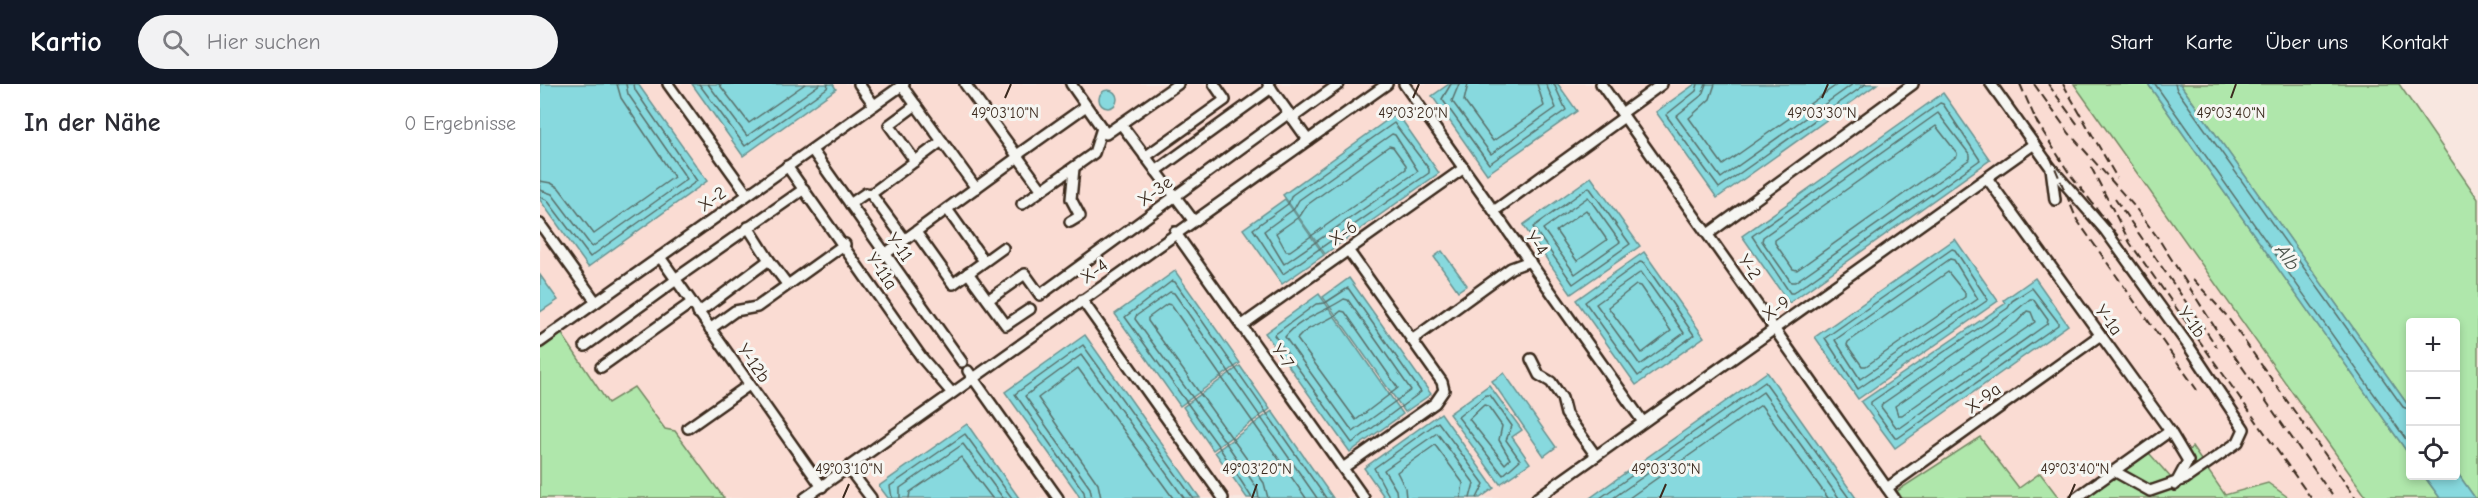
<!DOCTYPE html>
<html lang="de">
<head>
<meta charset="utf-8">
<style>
	:root { --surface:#fff; --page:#f2f2f3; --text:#2b2b33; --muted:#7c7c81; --line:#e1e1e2; --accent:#111827 }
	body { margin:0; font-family:"Comic Neue",sans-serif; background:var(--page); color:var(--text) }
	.controls { position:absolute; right:18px; bottom:18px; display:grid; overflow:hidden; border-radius:6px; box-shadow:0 3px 9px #0003 }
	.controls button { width:54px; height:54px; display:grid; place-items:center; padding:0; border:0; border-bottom:2px solid var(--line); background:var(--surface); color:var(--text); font:30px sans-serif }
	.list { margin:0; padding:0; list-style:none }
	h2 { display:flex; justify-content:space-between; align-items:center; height:78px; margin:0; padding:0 24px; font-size:26px }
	h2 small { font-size:20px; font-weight:400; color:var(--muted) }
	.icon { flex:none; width:33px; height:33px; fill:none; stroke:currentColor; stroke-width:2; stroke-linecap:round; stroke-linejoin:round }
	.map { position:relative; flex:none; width:1938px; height:414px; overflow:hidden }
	header { display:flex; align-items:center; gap:36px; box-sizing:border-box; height:84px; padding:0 30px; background:var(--accent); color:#fff }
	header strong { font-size:28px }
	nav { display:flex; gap:33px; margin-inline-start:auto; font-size:21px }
	.search { width:420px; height:54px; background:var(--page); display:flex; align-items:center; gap:15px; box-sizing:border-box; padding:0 21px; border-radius:33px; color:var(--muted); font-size:22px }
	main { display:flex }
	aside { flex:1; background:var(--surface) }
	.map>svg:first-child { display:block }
	.built { fill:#fadcd3 }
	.green { fill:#afe7ab; stroke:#758864; stroke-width:1.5 }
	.water { fill:#87d9de; stroke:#699391; stroke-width:1.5 }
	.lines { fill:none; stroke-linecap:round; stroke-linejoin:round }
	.shore { stroke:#59706b; stroke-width:1.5 }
	.street-casing { stroke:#3b2a1e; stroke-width:14 }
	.street { stroke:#f6f6f2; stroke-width:9 }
	.rail { stroke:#3b2a1e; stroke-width:2; stroke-dasharray:9 4.5; stroke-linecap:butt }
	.ticks { fill:none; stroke:#3b2a1e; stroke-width:2 }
	.labels { text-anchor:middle; stroke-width:6; stroke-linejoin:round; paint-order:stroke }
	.street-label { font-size:18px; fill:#3b2a1e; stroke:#f6f6f2 }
	.water-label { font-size:20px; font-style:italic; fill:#4e564e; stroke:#f6f6f2 }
	.ticks-label { font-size:15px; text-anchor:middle; fill:#3b2a1e; stroke:#f6f6f2; stroke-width:6; stroke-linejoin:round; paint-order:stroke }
</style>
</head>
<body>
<header>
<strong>Kartio</strong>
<div class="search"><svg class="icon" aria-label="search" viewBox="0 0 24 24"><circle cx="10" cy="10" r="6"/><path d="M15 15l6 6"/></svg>Hier suchen</div>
<nav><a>Start</a><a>Karte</a><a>Über uns</a><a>Kontakt</a></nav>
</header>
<main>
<aside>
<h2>In der Nähe<small>0 Ergebnisse</small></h2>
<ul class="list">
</ul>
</aside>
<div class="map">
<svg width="1938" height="414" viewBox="0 0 1938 414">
	<rect width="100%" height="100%" fill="#f8e7e0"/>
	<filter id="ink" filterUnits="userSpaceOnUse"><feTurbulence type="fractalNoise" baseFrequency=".0167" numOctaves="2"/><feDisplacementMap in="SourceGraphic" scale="12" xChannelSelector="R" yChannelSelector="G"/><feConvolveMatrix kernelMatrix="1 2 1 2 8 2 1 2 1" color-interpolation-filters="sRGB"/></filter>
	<g filter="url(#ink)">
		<!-- built -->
		<polygon class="built" points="0,0 1534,0 1827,414 0,414"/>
		<!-- green -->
		<g class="green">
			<polygon points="1534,0 1608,0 1870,372 1870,392 1884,392 1900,414 1827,414"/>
			<polygon points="1640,0 1859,0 1938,115 1938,414 1935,414 1916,387 1916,238 1870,238 1870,324"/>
			<polygon points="22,250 68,319 94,303 125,345 135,347 184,414 0,414 0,266"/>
			<polygon points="1440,353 1479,404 1500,389 1519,414 1362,414 1357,407"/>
			<polygon points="1652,363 1685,411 1728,399 1749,414 1545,414 1609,369 1632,395 1650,381 1647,368"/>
		</g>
		<!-- water -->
		<g class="water">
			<polygon points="0,0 98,0 167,97 48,183 0,116"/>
			<polygon points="152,0 293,0 296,5 203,72"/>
			<polygon points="909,0 1018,0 1037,27 947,90 892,12"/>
			<polygon points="1155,0 1337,0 1177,114 1116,28"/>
			<polygon points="1608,0 1640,0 1870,324 1870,372"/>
			<circle cx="568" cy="15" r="9"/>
			<polygon points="1403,9 1450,76 1249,219 1202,152"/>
			<polygon points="857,29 899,89 785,170 743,111"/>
			<polygon points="1051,93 1100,162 1031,210 983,141"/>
			<polygon points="745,115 784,171 742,200 703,145"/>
			<polygon points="1415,155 1458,217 1318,315 1275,253"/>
			<polygon points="902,167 927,201 918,207 894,173"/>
			<polygon points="1104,168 1164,253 1096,301 1036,216"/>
			<polygon points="635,187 700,279 640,322 575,230"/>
			<polygon points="0,191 18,216 0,228"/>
			<polygon points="809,194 891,310 865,328 783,213"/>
			<polygon points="1495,194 1528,241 1355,364 1321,318 1466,219 1464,216"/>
			<polygon points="779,210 863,330 810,368 725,249"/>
			<polygon points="545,251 660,414 540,414 536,407 465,308"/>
			<polygon points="700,282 730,325 673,366 643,323"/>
			<polygon points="1227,288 1316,414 1050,414"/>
			<polygon points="964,289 1016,363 1004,372 952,297"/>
			<polygon points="949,301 982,346 972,353 990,379 960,400 909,330"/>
			<polygon points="732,327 793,414 707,414 675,368"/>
			<polygon points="901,329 954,404 940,414 845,414 824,384"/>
			<polygon points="427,340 479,414 348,414 339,402"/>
			<polygon points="1916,387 1935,414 1900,414 1884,392 1916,392"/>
		</g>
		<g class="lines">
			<!-- shore -->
			<g class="shore">
				<polyline points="159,0 205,62 287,4 288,0"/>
				<polyline points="168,0 207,52 280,0"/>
				<polyline points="179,0 209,39 265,0"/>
				<polyline points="911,0 902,15 949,80 1026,26 1014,0"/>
				<polyline points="919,0 912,17 951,70 1016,24 1006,0"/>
				<polyline points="928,0 924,17 953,57 1004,22 997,0"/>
				<polyline points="1158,0 1156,7 1126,31 1179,104 1326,0"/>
				<polyline points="1166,0 1162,11 1136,32 1181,94 1313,0"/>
				<polyline points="1175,0 1170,15 1149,34 1183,81 1298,0"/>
				<polyline points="1615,0 1870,361"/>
				<polyline points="1635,0 1637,6 1863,323 1870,326"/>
				<polygon points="1400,19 1403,20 1440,76 1253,209 1250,209 1212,152"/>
				<polygon points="1398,29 1430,71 1430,75 1255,198 1251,198 1222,157 1223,153"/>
				<polygon points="854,39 889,85 889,89 743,190 713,145 748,120 752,111"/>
				<polygon points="1396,42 1417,69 1417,72 1257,186 1253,185 1235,159 1235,156"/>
				<polygon points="852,50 855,51 878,87 744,180 724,147 754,125 759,116"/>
				<polygon points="849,62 853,63 866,81 866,85 750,167 746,167 736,149 760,132 767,121"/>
				<polyline points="0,97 11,99 19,104 54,150 134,93 81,14 77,0"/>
				<polygon points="1049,103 1090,160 1033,200 993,143"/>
				<polyline points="0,106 12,110 52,163 147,95 88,10 86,0"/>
				<polyline points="0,113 7,116 50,173 157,97 95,6 94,0"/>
				<polygon points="1048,113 1080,158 1035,190 1003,145"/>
				<polygon points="1046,126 1067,156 1037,177 1016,147"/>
				<polygon points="1412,165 1415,166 1448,216 1318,305 1285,254"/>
				<polygon points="1410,175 1414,176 1438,215 1320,295 1295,256"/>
				<polygon points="1100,178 1104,179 1154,251 1098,292 1045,218"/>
				<polygon points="1101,188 1144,249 1100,281 1056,220"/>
				<polygon points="1408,188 1425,209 1425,213 1326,282 1322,282 1307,261 1308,258"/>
				<polygon points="1096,201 1100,202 1131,247 1102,269 1068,223"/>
				<polygon points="808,204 881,308 812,359 734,251 776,220 785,219"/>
				<polygon points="1492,204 1518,238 1518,241 1358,354 1355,354 1331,321 1331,318 1468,224 1472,217"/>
				<path d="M804,215l4,1 63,90 -58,42 -68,-95c15,-19 40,-25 59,-38z"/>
				<polygon points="1490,215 1493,215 1508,236 1507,240 1360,344 1356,343 1341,323 1342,320 1472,230"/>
				<path d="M801,227l4,1 53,76 -42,32 -59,-81c12,-15 31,-16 44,-28z"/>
				<polygon points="1487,227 1491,228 1495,238 1362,331 1358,331 1355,322 1477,238"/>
				<polygon points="946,311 950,311 972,342 966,356 980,376 963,391 918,333"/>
				<polygon points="944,321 948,322 962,342 959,356 970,375 965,380 929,335"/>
				<polyline points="352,414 350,402 425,350 472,414"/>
				<polyline points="360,414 360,404 423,360 463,414"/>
				<polyline points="369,414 370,408 421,373 452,414"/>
				<polyline points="545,414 544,408 475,310 543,261 653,414"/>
				<polyline points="552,414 550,404 485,312 541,271 644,414"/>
				<polyline points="561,414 558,400 498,314 538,284 633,414"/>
				<polyline points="712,414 679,363 585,233 632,197 635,198 786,414"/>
				<polyline points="719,414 717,404 686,359 595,235 596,232 630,208 634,209 777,414"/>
				<polyline points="728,414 724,399 608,237 608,234 627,220 631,221 766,414"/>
				<polyline points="850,414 834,384 898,338 944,400 937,414"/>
				<polyline points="857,414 856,406 844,386 897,349 934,399 930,414"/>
				<polyline points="866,414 865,404 857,388 895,361 923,399 921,414"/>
				<polyline points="1060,414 1225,298 1309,414"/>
				<polyline points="1073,414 1223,308 1299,414"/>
				<polyline points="1089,414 1221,321 1288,414"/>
			</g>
			<defs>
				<g id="street">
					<polyline points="128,0 207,110"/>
					<polyline points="319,0 334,21"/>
					<polyline points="425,0 502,106"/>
					<polyline points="531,0 566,50 638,0"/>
					<polyline points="728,0 768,56"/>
					<polyline points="864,0 1103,338"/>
					<polyline points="1061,0 1354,414"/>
					<polyline points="1451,0 1511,84 1515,116"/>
					<polyline points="362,2 436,104"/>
					<polyline points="1082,29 1122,0"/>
					<polyline points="752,34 799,0"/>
					<polyline points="581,40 653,136"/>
					<polyline points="272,66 422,278"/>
					<polyline points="477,71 546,22"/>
					<polyline points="605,73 685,16 674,0"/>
					<polyline points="375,77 349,41 376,21"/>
					<polyline points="247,82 382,274 412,309"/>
					<polyline points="1511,84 1565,146 1648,261 1704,345 1698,358 1645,395 1610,407 1574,387"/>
					<polyline points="616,87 731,4"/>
					<polyline points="1447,94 1630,347 1648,377 1635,401"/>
					<polyline points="310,120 326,109 331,110"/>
					<polyline points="482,120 554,69 562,44"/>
					<polyline points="407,125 444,177"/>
					<polyline points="954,127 1084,33"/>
					<polyline points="530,138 540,132 531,115 534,84"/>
					<polyline points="0,140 56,218"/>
					<polyline points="208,143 229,176"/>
					<polyline points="376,148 413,200 463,164"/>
					<polyline points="635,148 824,414"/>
					<polyline points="1168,150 1373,0"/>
					<polyline points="365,156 331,110 402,57"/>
					<polyline points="345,170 478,73"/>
					<polyline points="120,173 282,403"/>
					<polyline points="428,189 466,241 490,225"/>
					<polyline points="135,195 264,105"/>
					<polyline points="448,216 485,190 500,211 749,29"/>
					<polyline points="542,216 683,414"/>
					<polyline points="158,229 229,176 247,200"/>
					<polyline points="701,242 924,84"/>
					<polyline points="170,245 195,227 217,223 305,160"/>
					<polyline points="872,256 971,184 990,177"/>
					<polyline points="0,258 364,0"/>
					<polyline points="45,262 136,196"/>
					<polyline points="991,275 999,291 1011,298 1022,314 1026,330 1056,372"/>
					<polyline points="61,283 151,219"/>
					<polyline points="428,287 518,414"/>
					<polyline points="148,344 209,301"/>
					<polyline points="803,384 895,319 904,306 902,298 808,166"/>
					<polyline points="309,385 331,414"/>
					<polyline points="1347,404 1559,252"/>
					<polyline points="265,414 847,0"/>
					<polyline points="997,414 1494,60"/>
					<polyline points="1536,414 1630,347"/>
				</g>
			</defs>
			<!-- street casing -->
			<use href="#street" class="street-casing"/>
			<!-- street -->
			<use href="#street" class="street"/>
			<!-- rail -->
			<g class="rail">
				<polyline points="1480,0 1498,41"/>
				<polyline points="1494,0 1529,49 1594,122 1618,154 1679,250 1794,414"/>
				<polyline points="1508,0 1538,41"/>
				<polyline points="1523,0 1577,94"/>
				<polyline points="1495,35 1529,89 1582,157"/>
				<polyline points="1510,72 1537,136 1657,306"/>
				<polyline points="1551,83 1590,159 1771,414"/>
				<polyline points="1575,115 1677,263"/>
				<polyline points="1653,195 1686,231 1816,414"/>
			</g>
		</g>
	</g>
	<!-- ticks -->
	<path class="ticks" d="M465,14l6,-14M873,14l6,-14M1282,14l6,-14M1691,14l5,-14M303,414l6,-14M712,414l5,-14M1120,414l6,-14M1529,414l6,-14"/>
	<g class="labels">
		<!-- street labels -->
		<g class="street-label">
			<text transform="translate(615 107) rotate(-36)" y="6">X-3e</text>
			<text transform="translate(172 115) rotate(-36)" y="6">X-2</text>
			<text transform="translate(803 149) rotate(-35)" y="6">X-6</text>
			<text transform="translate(997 159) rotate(55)" y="6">Y-4</text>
			<text transform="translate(360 163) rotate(55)" y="6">Y-11</text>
			<text transform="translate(1210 183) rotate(55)" y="6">Y-2</text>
			<text transform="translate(342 187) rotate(56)" y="6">Y-11a</text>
			<text transform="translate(554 187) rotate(-36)" y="6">X-4</text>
			<text transform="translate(1236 224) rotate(-36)" y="6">X-9</text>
			<text transform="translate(1569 236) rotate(54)" y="6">Y-1a</text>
			<text transform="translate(1652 238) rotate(54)" y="6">Y-1b</text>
			<text transform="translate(743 272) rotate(55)" y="6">Y-7</text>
			<text transform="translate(214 279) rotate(55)" y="6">Y-12b</text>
			<text transform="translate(1443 314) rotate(-36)" y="6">X-9a</text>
		</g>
		<!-- water labels -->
		<g class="water-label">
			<text transform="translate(1748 173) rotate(55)" y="7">Alb</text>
		</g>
	</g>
	<g class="ticks-label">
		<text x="873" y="34">49°03'20"N</text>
		<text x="1691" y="34">49°03'40"N</text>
		<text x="465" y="34">49°03'10"N</text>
		<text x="1282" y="34">49°03'30"N</text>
		<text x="309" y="390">49°03'10"N</text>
		<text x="717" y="390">49°03'20"N</text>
		<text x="1126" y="390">49°03'30"N</text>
		<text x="1535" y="390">49°03'40"N</text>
	</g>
</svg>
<div class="controls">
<button>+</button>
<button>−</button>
<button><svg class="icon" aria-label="locate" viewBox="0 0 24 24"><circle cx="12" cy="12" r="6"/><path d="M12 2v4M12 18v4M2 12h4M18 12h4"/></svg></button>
</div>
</div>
</main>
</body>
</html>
